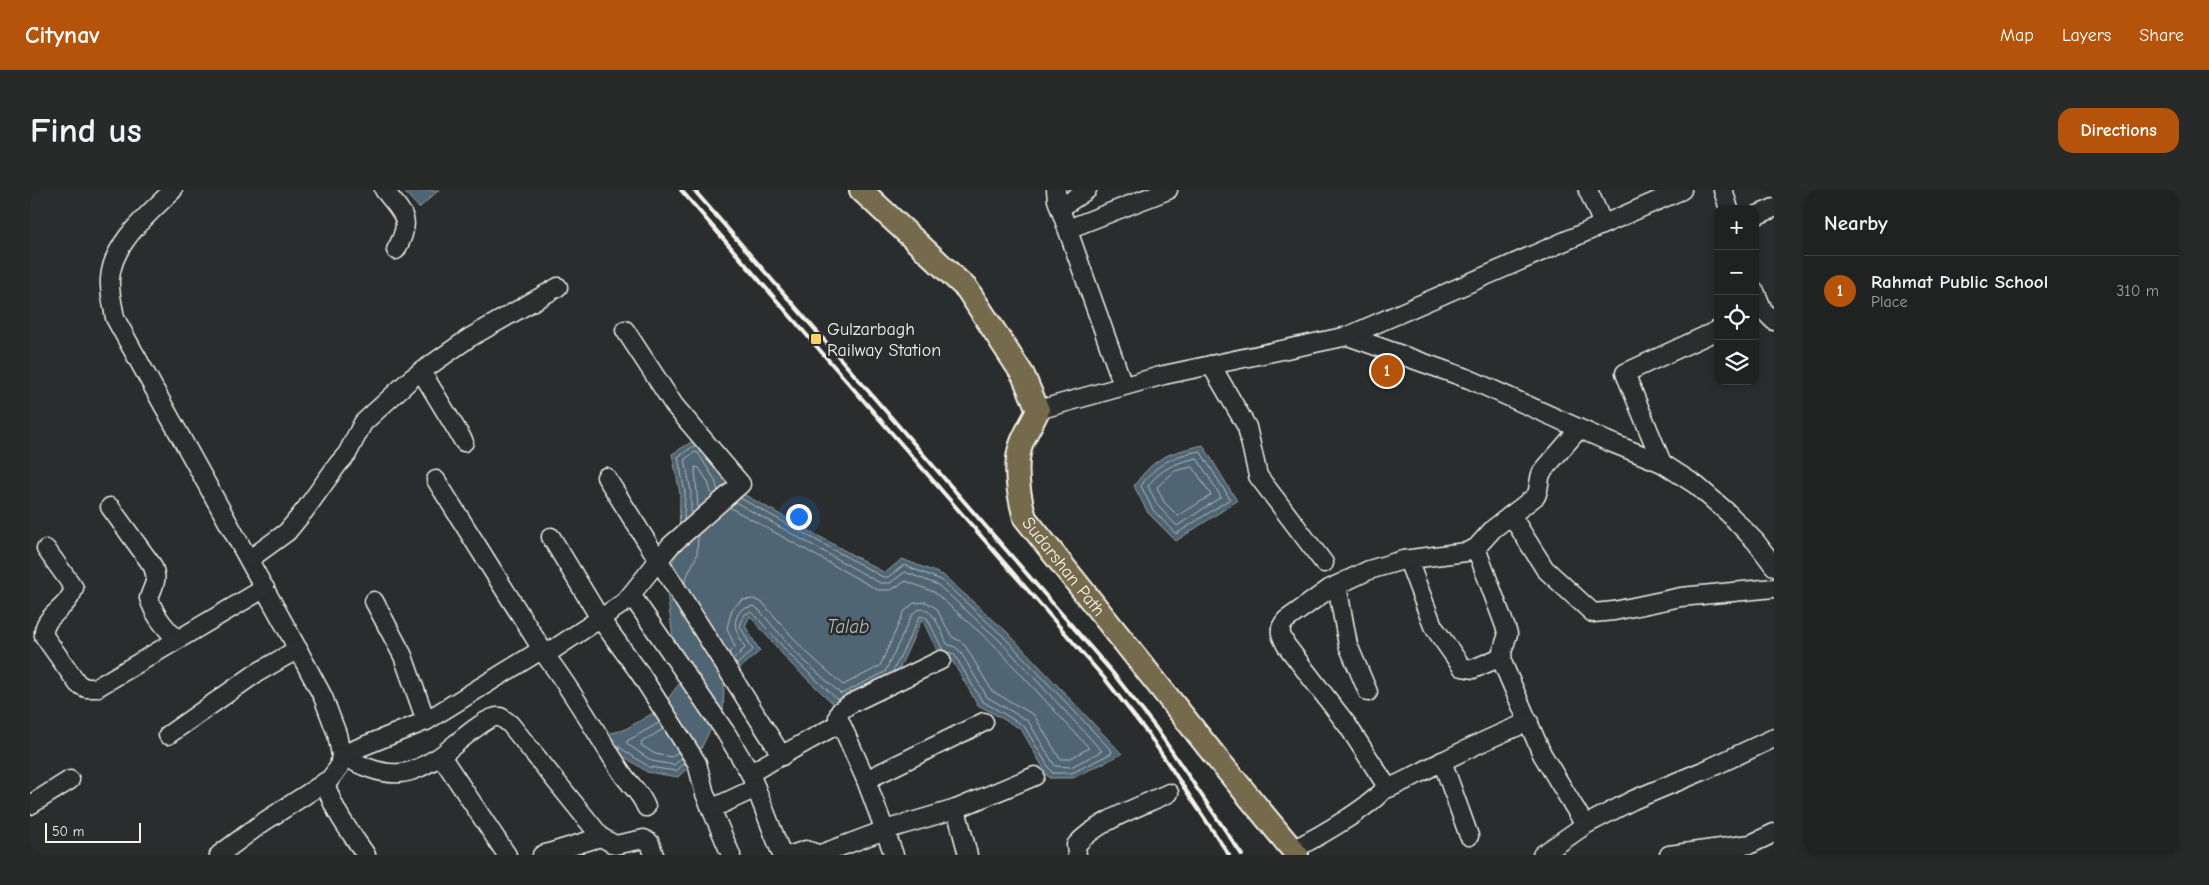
<!DOCTYPE html>
<html lang="en">
<head>
<meta charset="utf-8">
<style>
	:root { --surface:#202222; --page:#282a2a; --text:#f1f3f6; --muted:#a2a4a5; --line:#3d3f40; --accent:#b45309 }
	body { margin:0; font-family:"Comic Neue",sans-serif; background:var(--page); color:var(--text) }
	.controls { position:absolute; right:15px; top:15px; display:grid; overflow:hidden; border-radius:10px; box-shadow:0 2px 8px #0003 }
	.controls button { width:45px; height:45px; display:grid; place-items:center; padding:0; border:0; border-bottom:1px solid var(--line); background:var(--surface); color:var(--text); font:25px sans-serif }
	.scale { position:absolute; left:15px; bottom:12px; width:96px; box-sizing:border-box; padding-left:5px; border:2px solid #f4f1e8; border-top:0; font-size:14px; line-height:18px; white-space:nowrap; color:#f4f1e8; -webkit-text-stroke:4px #2a2d2e; paint-order:stroke }
	.you { position:absolute; left:768px; top:326px; width:18px; height:18px; margin:-12px; border:4px solid #fff; border-radius:50%; background:#1a73e8; box-shadow:0 0 0 8px #1a73e833 }
	.badge { display:grid; place-items:center; width:32px; height:32px; border-radius:50%; background:var(--accent); color:#fff; font-size:16px; font-weight:700 }
	.pin { position:absolute; translate:-50% -50%; border:2px solid #fff; box-shadow:0 1px 5px #0006 }
	.list { margin:0; padding:0; list-style:none }
	h2 { display:flex; justify-content:space-between; align-items:center; height:65px; margin:0; padding:0 20px; font-size:21px }
	h2 small { font-size:16px; font-weight:400; color:var(--muted) }
	.list li { display:grid; grid-template-columns:32px 1fr auto; gap:15px; align-items:center; box-sizing:border-box; height:70px; padding:0 20px; border-top:1px solid var(--line) }
	.list b { display:block; font-size:19px; white-space:nowrap }
	.list p { margin:0; font-size:16px; white-space:nowrap; color:var(--muted) }
	.list em { font-size:16px; font-style:normal; color:var(--muted) }
	.icon { flex:none; width:28px; height:28px; fill:none; stroke:currentColor; stroke-width:2; stroke-linecap:round; stroke-linejoin:round }
	.map { position:relative; flex:none; width:1744px; height:665px; overflow:hidden; border-radius:15px }
	header { display:flex; align-items:center; gap:30px; box-sizing:border-box; height:70px; padding:0 25px; background:var(--accent); color:#fff }
	header strong { font-size:24px }
	nav { display:flex; gap:28px; margin-inline-start:auto; font-size:18px }
	.intro { display:flex; align-items:center; justify-content:space-between; box-sizing:border-box; height:120px; padding:0 30px }
	h1 { margin:0; font-size:35px }
	.button { padding:12px 22px; border-radius:15px; background:var(--accent); color:#fff; font-size:18px; font-weight:700 }
	main { display:flex; gap:30px; padding:0 30px }
	aside { flex:1; background:var(--surface); border-radius:15px; box-shadow:0 2px 8px #0003 }
	.map>svg:first-child { display:block }
	.water { fill:#4f6573; stroke:#919da2 }
	.lines { fill:none; stroke-linecap:round; stroke-linejoin:round }
	.shore { stroke:#b2b9b9; stroke-width:1 }
	.minor-casing { stroke:#f4f1e8; stroke-width:21 }
	.major-casing { stroke:#f4f1e8; stroke-width:26 }
	.minor { stroke:#2a2d2e; stroke-width:18 }
	.major { stroke:#746b4b; stroke-width:22 }
	.rail { stroke:#f4f1e8; stroke-width:4 }
	.poi-dot { fill:#ffd166; stroke:#2a2d2e; stroke-width:2 }
	.labels { text-anchor:middle; stroke-width:5; stroke-linejoin:round; paint-order:stroke }
	.poi-label { font-size:18px; fill:#f4f1e8; stroke:#2a2d2e; text-anchor:start }
	.street-label { font-size:18px; fill:#f4f1e8; stroke:#2a2d2e }
	.water-label { font-size:19px; font-style:italic; fill:#b2b9b9; stroke:#2a2d2e }
</style>
</head>
<body>
<header>
<strong>Citynav</strong>
<nav><a>Map</a><a>Layers</a><a>Share</a></nav>
</header>
<div class="intro"><h1>Find us</h1><a class="button">Directions</a></div>
<main>
<div class="map">
<svg width="1744" height="665" viewBox="0 0 1744 665">
	<rect width="100%" height="100%" fill="#2a2d2e"/>
	<filter id="ink" filterUnits="userSpaceOnUse"><feTurbulence type="fractalNoise" baseFrequency=".02" numOctaves="2"/><feDisplacementMap in="SourceGraphic" scale="10" xChannelSelector="R" yChannelSelector="G"/><feConvolveMatrix kernelMatrix="1 2 1 2 8 2 1 2 1" color-interpolation-filters="sRGB"/></filter>
	<g filter="url(#ink)">
		<!-- water -->
		<g class="water">
			<polygon points="373,0 409,0 389,18"/>
			<polygon points="671,246 698,289 697,295 855,383 872,369 913,385 977,442 1092,564 1043,588 1019,588 991,539 948,515 920,467 909,465 892,429 864,490 808,518 759,472 720,426 715,436 730,461 694,492 693,528 679,542 665,571 648,587 617,582 565,547 594,540 630,519 649,494 635,387 649,359 650,303 642,264"/>
			<path d="M1173,255l34,56 -61,40 -28,-28 -14,-27c21,-30 35,-33 69,-41z"/>
		</g>
		<g class="lines">
			<!-- shore -->
			<g class="shore">
				<path d="M1170,261l30,48 -54,35 -23,-24 -12,-24c14,-22 34,-31 59,-35z"/>
				<path d="M1167,268l24,39 -44,29 -19,-20 -10,-20c12,-17 29,-24 49,-28z"/>
				<polygon points="1163,277 1181,305 1148,326 1134,312 1127,297 1145,281"/>
				<polyline points="710,308 853,387 858,387 874,375 911,390 973,446 1081,560 1082,563 1042,583 1022,583 994,536 952,511 924,464 914,461"/>
				<polyline points="668,318 665,277 669,278 678,292 682,306"/>
				<polyline points="661,325 661,302 655,269 665,262 668,263 685,290 688,301"/>
				<polyline points="654,330 655,302 648,267 665,255"/>
				<polyline points="655,394 655,390 667,365 668,345"/>
				<polyline points="699,463 705,457 697,438 702,419 712,410 724,409 733,413 773,459 813,495 850,476 874,422 884,413 896,412 906,418 922,447 930,451 936,457 962,501 1004,525 1030,569 1039,569 1059,558 964,455 904,402 876,391 861,400 848,400 699,317"/>
				<path d="M703,470l12,-12c-7,-15 -16,-24 -3,-39l12,-3 5,4 38,44 44,40 44,-22 27,-57c18,-20 29,17 35,29l8,3 5,4 27,46 41,24 27,45 16,1 31,-16 -103,-111 -61,-55 -33,-13 -15,11h-10l-145,-81"/>
				<polyline points="706,475 723,460 710,436 715,424 722,422 763,468 808,510"/>
				<polyline points="862,483 890,426 897,428 913,460"/>
				<polyline points="629,533 597,551 597,554 622,571 644,575 652,568"/>
				<polyline points="633,539 612,552 611,555 625,564 642,567 648,562"/>
				<polyline points="586,555 619,577 646,581 655,573"/>
			</g>
			<defs>
				<g id="minor">
					<path d="M143,0c-24,24 -61,53 -63,89 -1,13 3,26 5,39l173,313 35,66 14,37 4,21 -2,12 -9,12 -68,44 -43,32"/>
					<path d="M354,0c20,25 29,29 12,60"/>
					<polyline points="1026,0 1027,10 1093,195"/>
					<polyline points="1558,0 1573,34"/>
					<polyline points="1693,0 1699,19"/>
					<polyline points="1030,18 1057,0"/>
					<polyline points="1725,26 1744,18"/>
					<polyline points="1038,39 1138,0"/>
					<polyline points="1725,101 1733,120 1744,131"/>
					<polyline points="1318,146 1439,189 1577,251 1632,273 1666,295 1697,322 1726,352 1744,376"/>
					<polyline points="1181,175 1217,237 1228,286 1294,373"/>
					<polyline points="391,181 434,252"/>
					<polyline points="1008,220 1134,185 1318,146 1652,0"/>
					<polyline points="1632,273 1595,183 1688,140"/>
					<polyline points="576,287 752,566"/>
					<path d="M406,290l112,179c27,36 49,75 74,114 8,12 19,20 24,34"/>
					<path d="M80,317l42,58c7,15 2,18 -3,33 5,17 15,28 27,41"/>
					<polyline points="1481,325 1515,379 1563,423 1584,421 1651,407 1744,398"/>
					<polyline points="521,347 571,430 609,482 667,573 675,604 701,665"/>
					<polyline points="1446,358 1478,444 1472,462 1473,474 1512,564 1555,635"/>
					<path d="M16,359l28,39c-7,23 -32,27 -30,48l34,48 8,4h10l169,-100"/>
					<polyline points="220,369 257,342 275,320 308,274 317,264 333,233 382,188 439,148 528,97"/>
					<polyline points="1378,370 1403,436 1432,477 1443,479 1471,467"/>
					<polyline points="1307,395 1318,455 1338,502"/>
					<polyline points="602,406 696,543 720,583 752,665"/>
					<polyline points="515,465 595,412 640,356 711,294 644,215 595,140"/>
					<polyline points="396,531 511,460"/>
					<polyline points="138,545 225,484 268,459"/>
					<path d="M311,565c17,9 38,20 59,18 14,-1 27,-9 39,-16 12,-8 48,-43 61,-40 3,1 7,5 10,7l91,113 14,8 29,-6 6,4 4,12"/>
					<polyline points="311,565 396,531 373,466 344,411"/>
					<polyline points="411,566 477,665"/>
					<polyline points="1412,571 1439,646"/>
					<polyline points="720,583 810,533"/>
					<polyline points="836,590 954,532"/>
					<path d="M295,592c9,31 24,48 41,73"/>
					<path d="M1354,600c19,-7 35,-17 53,-26 30,-15 60,-30 92,-42"/>
					<polyline points="0,615 40,590"/>
					<polyline points="681,619 726,598"/>
					<polyline points="926,619 938,665"/>
					<path d="M1264,659c18,-9 87,-47 92,-64l-38,-59 -62,-81c-5,-10 -9,-15 0,-25l43,-31 40,-19 34,-10 63,-8 10,-4 17,-19 43,-33c4,-8 2,-16 6,-24l37,-43"/>
					<polyline points="512,665 571,647"/>
					<polyline points="761,665 776,660 788,664"/>
					<polyline points="788,665 855,640 926,619 1005,586"/>
					<polyline points="864,665 836,590 808,527 810,521 820,514 911,470"/>
					<path d="M1047,665l-1,-10c23,-25 63,-38 93,-52"/>
					<polyline points="1512,665 1555,635 1603,610 1680,578 1744,548"/>
					<polyline points="1639,665 1721,654 1744,643"/>
				</g>
				<g id="major">
					<path id="s1" d="M831,0l106,99 56,86 15,35c-5,12 -15,26 -18,38 -6,23 -1,48 5,70l190,238 82,99"/>
				</g>
			</defs>
			<!-- minor casing -->
			<use href="#minor" class="minor-casing"/>
			<!-- major casing -->
			<use href="#major" class="major-casing"/>
			<!-- minor -->
			<use href="#minor" class="minor"/>
			<!-- major -->
			<use href="#major" class="major"/>
			<!-- rail -->
			<g class="rail">
				<polyline points="651,0 1075,489 1119,545 1199,665"/>
				<polyline points="664,0 1082,482 1126,538 1212,665"/>
			</g>
		</g>
	</g>
	<!-- markers -->
	<rect class="poi-dot" x="780" y="143" width="12" height="12" rx="2.5"/>
	<g class="labels">
		<!-- poi labels -->
		<g class="poi-label">
			<text x="797" y="145">Gulzarbagh<tspan x="797" dy="21">Railway Station</tspan></text>
		</g>
		<!-- street labels -->
		<g class="street-label">
			<text dy="6" stroke="none"><textPath href="#s1" startOffset="461">Sudarshan Path</textPath></text>
		</g>
		<!-- water labels -->
		<g class="water-label">
			<text x="818" y="443">Talab</text>
		</g>
	</g>
</svg>
<div class="controls">
<button>+</button>
<button>−</button>
<button><svg class="icon" aria-label="locate" viewBox="0 0 24 24"><circle cx="12" cy="12" r="6"/><path d="M12 2v4M12 18v4M2 12h4M18 12h4"/></svg></button>
<button><svg class="icon" aria-label="layers" viewBox="0 0 24 24"><path d="M12 4l9 5-9 5-9-5zM3 14l9 5 9-5"/></svg></button>
</div>
<div class="scale">50 m</div>
<div class="you"></div>
<div class="pin badge" style="left:1357px;top:181px">1</div>
</div>
<aside>
<h2>Nearby<small></small></h2>
<ul class="list">
<li><span class="badge">1</span><div><b>Rahmat Public School</b><p>Place</p></div><em>310 m</em></li>
</ul>
</aside>
</main>
</body>
</html>
